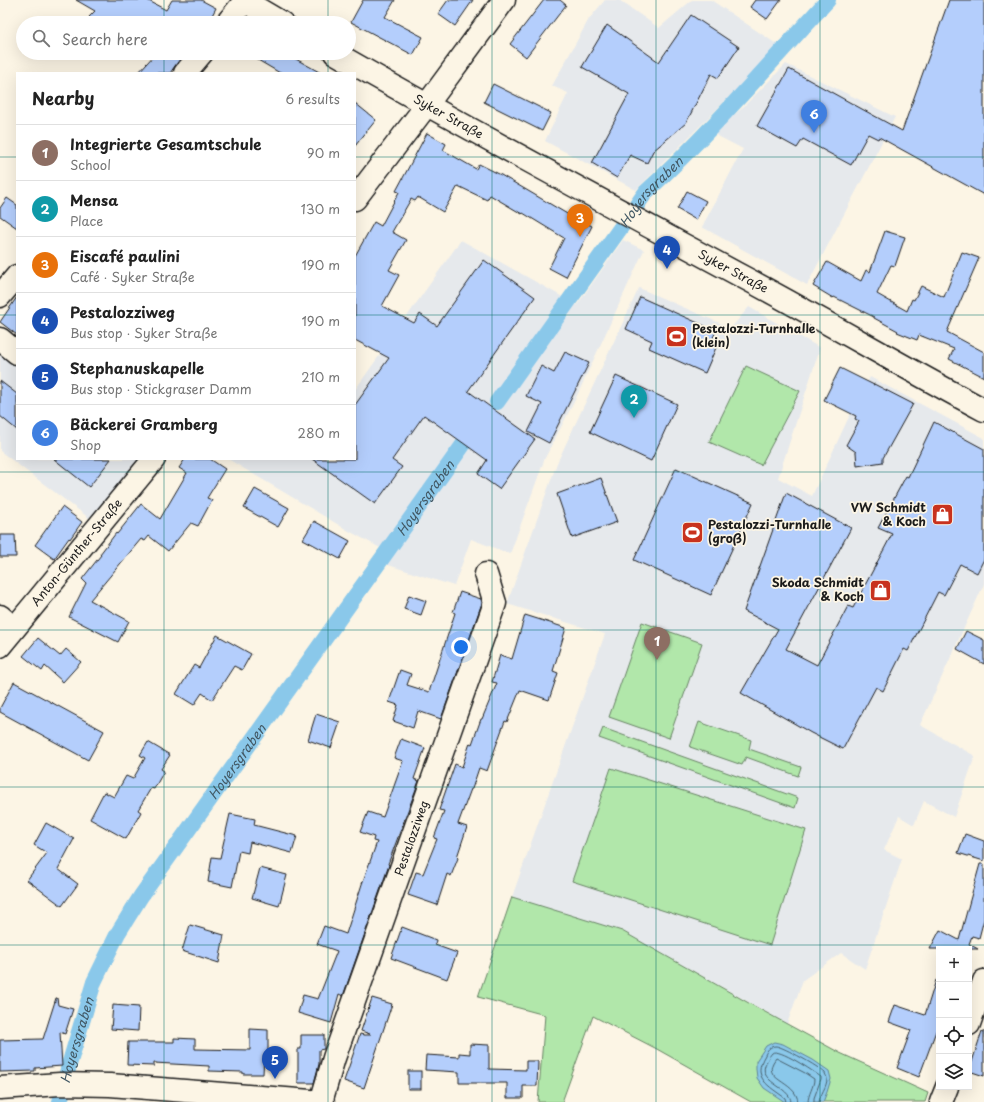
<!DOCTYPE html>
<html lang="en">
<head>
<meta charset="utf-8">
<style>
	:root { --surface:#fff; --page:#f2f2f2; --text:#222; --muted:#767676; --line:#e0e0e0; --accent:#c8321e }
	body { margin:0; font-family:"Playpen Sans",sans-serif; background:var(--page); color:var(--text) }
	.controls { position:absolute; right:12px; bottom:12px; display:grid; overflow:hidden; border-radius:0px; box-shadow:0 4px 16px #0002 }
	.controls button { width:36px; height:36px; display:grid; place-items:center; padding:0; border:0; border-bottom:1px solid var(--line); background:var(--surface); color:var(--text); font:20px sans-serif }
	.you { position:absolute; left:461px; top:647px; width:14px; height:14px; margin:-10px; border:3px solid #fff; border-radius:50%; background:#1a73e8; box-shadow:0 0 0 6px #1a73e833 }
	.badge { display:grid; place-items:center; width:26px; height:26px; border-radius:50%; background:var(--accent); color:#fff; font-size:13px; font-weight:700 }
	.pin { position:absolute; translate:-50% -33px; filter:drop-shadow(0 1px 2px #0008) }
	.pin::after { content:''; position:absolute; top:21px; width:14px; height:12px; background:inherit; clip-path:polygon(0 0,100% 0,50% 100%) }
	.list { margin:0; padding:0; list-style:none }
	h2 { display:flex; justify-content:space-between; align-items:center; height:52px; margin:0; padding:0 16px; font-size:17px }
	h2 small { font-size:13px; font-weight:400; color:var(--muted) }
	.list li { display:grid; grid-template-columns:26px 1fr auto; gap:12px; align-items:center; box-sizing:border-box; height:56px; padding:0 16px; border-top:1px solid var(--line) }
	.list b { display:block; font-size:15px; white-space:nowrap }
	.list p { margin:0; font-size:13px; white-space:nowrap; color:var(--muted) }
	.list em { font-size:13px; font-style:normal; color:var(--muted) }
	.icon { flex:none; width:22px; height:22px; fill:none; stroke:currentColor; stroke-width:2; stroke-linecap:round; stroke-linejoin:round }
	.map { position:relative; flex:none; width:984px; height:1102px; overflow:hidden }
	.search { position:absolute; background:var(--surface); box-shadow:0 4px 16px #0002; left:16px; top:16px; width:340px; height:44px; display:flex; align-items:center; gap:10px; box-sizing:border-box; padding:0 14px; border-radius:22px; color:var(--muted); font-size:15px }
	.panel { position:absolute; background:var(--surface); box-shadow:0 4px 16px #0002; left:16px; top:72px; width:340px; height:388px; border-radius:0px }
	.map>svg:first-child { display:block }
	.built { fill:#e6e9ec }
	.green { fill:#b1e7aa; stroke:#668263 }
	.water { fill:#8ac8ea; stroke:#5e8398 }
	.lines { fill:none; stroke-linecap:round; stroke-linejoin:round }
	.shore { stroke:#48616e; stroke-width:1 }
	.canal { stroke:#8ac8ea; stroke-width:16 }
	.building { fill:#b4cefc; stroke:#1c1c1c }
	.minor-casing { stroke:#1c1c1c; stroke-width:25 }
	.major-casing { stroke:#1c1c1c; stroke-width:25 }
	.minor { stroke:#fcf5e5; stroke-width:22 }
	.major { stroke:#fcf5e5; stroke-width:22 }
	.grid { fill:none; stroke:#0f766e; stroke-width:1; stroke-opacity:0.55 }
	.labels { text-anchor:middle; stroke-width:3.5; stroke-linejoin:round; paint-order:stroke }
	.street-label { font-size:12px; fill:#1c1c1c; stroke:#fcf5e5 }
	.poi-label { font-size:12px; font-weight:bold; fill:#1c1c1c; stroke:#fcf5e5; text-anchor:start }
	.water-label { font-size:13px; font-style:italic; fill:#425864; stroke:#fcf5e5 }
</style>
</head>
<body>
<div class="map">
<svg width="984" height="1102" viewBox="0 0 984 1102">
	<rect width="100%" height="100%" fill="#fcf5e5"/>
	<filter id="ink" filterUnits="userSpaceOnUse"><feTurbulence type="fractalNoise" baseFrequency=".025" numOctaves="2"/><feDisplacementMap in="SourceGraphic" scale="8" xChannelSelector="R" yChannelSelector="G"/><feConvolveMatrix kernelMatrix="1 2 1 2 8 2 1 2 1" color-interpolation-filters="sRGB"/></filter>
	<g filter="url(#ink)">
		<!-- built -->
		<g class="built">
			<polygon points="605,0 619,0 659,28 692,0 711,0 781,47 744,82 636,190 545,141 568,93 552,86 589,19"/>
			<polygon points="786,64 895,117 807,285 702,227 743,149 712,133 740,110"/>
			<polygon points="461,240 577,305 623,240 644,250 575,400 545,458 510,554 471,539 454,586 379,562 384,550 349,531 228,459 355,459 355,390"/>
			<polygon points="639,288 731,328 749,307 820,348 778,478 812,496 847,421 870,377 984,438 984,584 920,725 975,756 954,817 924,801 914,825 899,816 884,850 902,859 865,969 841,953 803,980 787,1024 622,931 512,897 605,634 507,604 557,463"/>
			<polygon points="0,352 17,365 17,459 141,459 93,521 0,451"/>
		</g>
		<!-- green -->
		<g class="green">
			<polygon points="746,366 800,391 761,465 709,442"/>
			<polygon points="642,622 702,643 669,738 609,717"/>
			<polygon points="699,722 751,740 749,749 801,767 798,776 746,757 742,765 690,747"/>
			<polygon points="603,728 798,798 795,808 599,738"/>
			<polygon points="611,768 806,830 770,945 572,881"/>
			<polygon points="512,897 622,931 754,1006 840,1053 928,1093 925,1102 751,1102 655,1048 593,1016 562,1102 538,1102 545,1015 478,997"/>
		</g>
		<!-- water -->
		<polygon class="water" points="774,1042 783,1044 813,1060 829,1071 831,1079 827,1092 823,1102 785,1102 764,1088 757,1078 756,1069 756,1061 766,1046"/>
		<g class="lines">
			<!-- shore -->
			<g class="shore">
				<path d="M786,1102l-1,-4c-16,-12 -34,-20 -20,-43 2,-5 5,-9 11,-9 8,1 43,21 49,27 0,1 2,4 2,6 0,8 -7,15 -8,23"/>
				<path d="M791,1102c0,-16 -37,-20 -24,-41 1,-2 3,-6 5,-8 6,-6 42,19 49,24v2l-7,19v4"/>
				<path d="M798,1102c-1,-22 -40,-21 -22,-44l29,15 9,6c0,8 -6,15 -6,23"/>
			</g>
			<!-- canal -->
			<g class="canal">
				<path id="s1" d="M497,402l149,-210c64,-59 122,-127 182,-192"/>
				<path id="s2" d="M60,1102l9,-37 25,-83 24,-49 23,-37 322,-451"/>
			</g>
		</g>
		<!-- building -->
		<g class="building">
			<polygon points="76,0 147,0 166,10 172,0 201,0 216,8 208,23 97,23 89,17 95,11"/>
			<polygon points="363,0 395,0 385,17 423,37 413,55 351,22"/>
			<polygon points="448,0 473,0 455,26 438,14"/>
			<polygon points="544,0 560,0 566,5 526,57 510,44"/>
			<polygon points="755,0 781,0 767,19 750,7"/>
			<polygon points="949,0 984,0 984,195 879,137 878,139 868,134 851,165 803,139 797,148 757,126 789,69 902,131"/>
			<polygon points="691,15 739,47 718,78 711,74 686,123 653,151 647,163 630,155 617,178 592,163 629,94 582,67 607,25 659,62"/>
			<polygon points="156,53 172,53 180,59 170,73 138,73"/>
			<polygon points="246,53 285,53 321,73 280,73"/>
			<polygon points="493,84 551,113 542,131 484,102"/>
			<polygon points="355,103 376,120 355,146"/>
			<polygon points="427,133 446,144 443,150 476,169 479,164 501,175 574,218 575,217 592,226 566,277 549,268 564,238 523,213 522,214 490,195 487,200 458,186 443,212 418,197 415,201 411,199 392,232 406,240 389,270 399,275 382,306 414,323 420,314 437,326 484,260 535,297 468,391 535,439 499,489 478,474 487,460 424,415 392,460 402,467 375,504 312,459 355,459 355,405 389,358 355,340 355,256 374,222 381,226 399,192 396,191"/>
			<polygon points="687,191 706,201 696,220 677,209"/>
			<polygon points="7,198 17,205 17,228 0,216 0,208"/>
			<polygon points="885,231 905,237 895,266 891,265 877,294 907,311 912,299 914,300 921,286 944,297 962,252 979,258 947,332 984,352 984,377 949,359 954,349 919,335 917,340 897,332 898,331 874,318 874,317 834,297 833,298 813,286 827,262 861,281 866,270 870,272"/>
			<polygon points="17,297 17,335 0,322"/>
			<polygon points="640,297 716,331 712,340 718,343 705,373 649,348 652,341 626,329"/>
			<polygon points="565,352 589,363 549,443 528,432 542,404 526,396 541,366 554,373"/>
			<polygon points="840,368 874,385 874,384 913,404 883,458 883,462 857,466 856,452 846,445 859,421 855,419 856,416 824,400"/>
			<polygon points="616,376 677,404 651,461 590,432"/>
			<polygon points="0,381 17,394 17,430 0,416"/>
			<polygon points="934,422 984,449 984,559 977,573 960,564 944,595 938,592 908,651 904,649 883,691 876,687 843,749 811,733 741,693 778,629 744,611 786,493 851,528 786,649 817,665 848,606 853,608 892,534 878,528 906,476 908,477"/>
			<polygon points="54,459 111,459 89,487"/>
			<polygon points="185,459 210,459 225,469 207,498 212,500 198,526 191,523 168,551 149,536 145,541 141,539 90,600 129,621 118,642 69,617 86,583 82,579 101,555 100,554 116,533 117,534 141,504 160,519 187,473 179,468"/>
			<polygon points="676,468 753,503 711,595 634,560"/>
			<polygon points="601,478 617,522 572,538 557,494"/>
			<polygon points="255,489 289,508 278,527 244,508"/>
			<polygon points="62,507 82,522 70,539 69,538 54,559 35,545"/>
			<polygon points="314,521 350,541 340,559 303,539"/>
			<polygon points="0,535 15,535 16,557 0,557"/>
			<polygon points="460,592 481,599 482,603 441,719 418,711 413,728 393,721 398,705 389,702 400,670 411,674 407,685 429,692 455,613 453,612"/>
			<polygon points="409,595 426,601 421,615 404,609"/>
			<polygon points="525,615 566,628 553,671 558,673 549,700 520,690 507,722 505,721 487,771 479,768 472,789 471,789 458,824 467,827 457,857 458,858 451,876 447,874 437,905 408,895 416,872 423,874 437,839 434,838 444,811 439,810 455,764 462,767 470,743 472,744 481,719 482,719 497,683 492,682 500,655 512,659"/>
			<polygon points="966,631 984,640 984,664 957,649"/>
			<polygon points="217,635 251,654 242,670 234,666 212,700 202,693 194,705 176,694 194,665 199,668"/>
			<polygon points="38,638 60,656 66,649 81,662 63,682 45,666 42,671 23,656"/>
			<polygon points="14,682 104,731 88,760 0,712 0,708"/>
			<polygon points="316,714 340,722 331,748 308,740"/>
			<polygon points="401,739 425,748 414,779 419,781 388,864 389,865 343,996 339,994 331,1023 298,1013 303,995 318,999 337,951 317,944 324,926 346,934 362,884 377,842 373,841 374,837 360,832 368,812 383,817 403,761 394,758"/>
			<polygon points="148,742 170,755 161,769 164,771 154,789 151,788 138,810 141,812 126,839 90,819 104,792 114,797 126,776 133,779 145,758 140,755"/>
			<polygon points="230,814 255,819 254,825 297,836 292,853 250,842 248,853 239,851 232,887 208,882 212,857 220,858"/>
			<polygon points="46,823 74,839 58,869 78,884 62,906 27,880 47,853 34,845"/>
			<polygon points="965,834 984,841 984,861 958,853"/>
			<polygon points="980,864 984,864 984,919 979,938 972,936 969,944 978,949 930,949 940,930 959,940"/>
			<polygon points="260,868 287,875 279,906 252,898"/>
			<polygon points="190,925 224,935 219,963 182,951"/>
			<polygon points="402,927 436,940 435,945 457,953 447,979 391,958"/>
			<polygon points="936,980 939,981 939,1023 919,1077 897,1068 911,1030 889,1022 895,1005 925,1015"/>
			<polygon points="56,998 57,998 58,1005 73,1009 65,1034 60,1032 62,1066 35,1068 35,1071 0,1072 0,1040 43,1039"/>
			<polygon points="372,998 392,1004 364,1088 344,1081 360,1034 364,1035 370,1035 370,1034 361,1031"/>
			<polygon points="113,1005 139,1007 138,1031 111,1029"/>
			<polygon points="250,1029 268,1030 268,1055 264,1055 263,1074 243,1074 243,1072 209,1071 209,1066 154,1063 154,1066 127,1065 128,1042 174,1042 174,1038 195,1039 195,1049 250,1050"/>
			<polygon points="982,1031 984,1032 984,1076 969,1071"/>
			<polygon points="301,1035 324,1035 324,1049 319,1050 319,1064 314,1083 298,1083 298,1049 301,1049"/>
			<polygon points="470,1044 489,1045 489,1069 526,1070 526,1061 538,1061 537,1086 523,1086 523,1098 507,1098 507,1083 459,1083 459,1072 425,1070 426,1055 459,1057 459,1053 470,1054"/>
			<rect x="408" y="1071" width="13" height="18"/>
		</g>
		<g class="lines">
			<defs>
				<g id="minor">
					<polyline points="227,23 245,1"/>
					<polyline points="185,73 202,53"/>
					<polyline points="0,296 17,276"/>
					<polyline points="0,339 17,353"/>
					<polyline points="0,616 14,628"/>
					<polyline points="969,1024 984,981"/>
					<polyline points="0,1088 60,1084 110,1085 323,1102"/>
					<path id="s3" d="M321,1102l13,-44 161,-455 -9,-29"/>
					<polyline points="941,1102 947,1087"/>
				</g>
				<g id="major">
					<polyline points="243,0 282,23"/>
					<path id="s4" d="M335,53c134,77 271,150 408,224 81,43 160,90 241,133"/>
					<polyline points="355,199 426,106 504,0"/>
					<path id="s5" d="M0,646l154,-187"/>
				</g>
			</defs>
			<!-- minor casing -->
			<use href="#minor" class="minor-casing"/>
			<!-- major casing -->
			<use href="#major" class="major-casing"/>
			<!-- minor -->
			<use href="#minor" class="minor"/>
			<!-- major -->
			<use href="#major" class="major"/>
		</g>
	</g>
	<!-- grid -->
	<path class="grid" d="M164,0v23M328,0v23M492,0v1102M656,0v1102M820,0v1102M164,53v20M328,53v20M0,157h17M355,157h629M0,315h17M355,315h629M164,459v643M328,459v643M0,472h984M0,630h984M0,787h984M0,945h984"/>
	<!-- icons -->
	<defs>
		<symbol id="stadium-square" viewBox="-11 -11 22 22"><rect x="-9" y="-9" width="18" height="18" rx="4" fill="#c8321e" stroke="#fcf5e5"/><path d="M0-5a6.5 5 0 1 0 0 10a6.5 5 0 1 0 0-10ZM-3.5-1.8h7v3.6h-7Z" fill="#fff"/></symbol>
		<symbol id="shop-square" viewBox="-11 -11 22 22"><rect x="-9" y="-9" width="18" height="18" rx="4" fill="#c8321e" stroke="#fcf5e5"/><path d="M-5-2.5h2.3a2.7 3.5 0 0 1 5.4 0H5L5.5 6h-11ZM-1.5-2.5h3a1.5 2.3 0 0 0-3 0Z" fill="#fff"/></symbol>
	</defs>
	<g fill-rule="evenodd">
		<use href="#stadium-square" x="664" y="324" width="25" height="25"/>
		<use href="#shop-square" x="930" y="502" width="25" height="25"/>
		<use href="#stadium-square" x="680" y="520" width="25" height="25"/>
		<use href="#shop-square" x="868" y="578" width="25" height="25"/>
	</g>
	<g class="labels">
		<!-- street labels -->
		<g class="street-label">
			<text dy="4" stroke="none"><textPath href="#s4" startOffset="130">Syker Straße</textPath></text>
			<text dy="4" stroke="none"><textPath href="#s4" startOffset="454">Syker Straße</textPath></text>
			<text dy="4" stroke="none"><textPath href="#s5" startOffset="121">Anton-Günther-Straße</textPath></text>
			<text dy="4" stroke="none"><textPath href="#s3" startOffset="279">Pestalozziweg</textPath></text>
		</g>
		<!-- poi labels -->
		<g class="poi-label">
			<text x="692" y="333">Pestalozzi-Turnhalle<tspan x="692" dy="14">(klein)</tspan></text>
			<text x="926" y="512" text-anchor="end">VW Schmidt<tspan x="926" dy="14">&amp; Koch</tspan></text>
			<text x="708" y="529">Pestalozzi-Turnhalle<tspan x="708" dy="14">(groß)</tspan></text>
			<text x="864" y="587" text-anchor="end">Skoda Schmidt<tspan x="864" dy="14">&amp; Koch</tspan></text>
		</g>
		<!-- water labels -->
		<g class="water-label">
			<text dy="5" stroke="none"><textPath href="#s1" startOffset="261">Hoyersgraben</textPath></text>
			<text dy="5" stroke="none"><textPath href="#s2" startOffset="712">Hoyersgraben</textPath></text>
			<text dy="5" stroke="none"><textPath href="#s2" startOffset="388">Hoyersgraben</textPath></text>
			<text dy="5" stroke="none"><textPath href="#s2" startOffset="64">Hoyersgraben</textPath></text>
		</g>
	</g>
</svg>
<div class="controls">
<button>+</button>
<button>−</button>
<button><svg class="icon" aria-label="locate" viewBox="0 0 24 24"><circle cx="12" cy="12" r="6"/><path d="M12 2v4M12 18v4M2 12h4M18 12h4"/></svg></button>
<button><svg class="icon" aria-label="layers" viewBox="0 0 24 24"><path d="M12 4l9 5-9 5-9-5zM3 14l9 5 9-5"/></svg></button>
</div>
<div class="you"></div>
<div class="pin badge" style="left:657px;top:660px;background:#8d6e63">1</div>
<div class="pin badge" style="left:634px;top:418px;background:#0f9aa8">2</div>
<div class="pin badge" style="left:580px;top:237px;background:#e8710a">3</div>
<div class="pin badge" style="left:667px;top:269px;background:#1a4fb4">4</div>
<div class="pin badge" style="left:275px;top:1079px;background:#1a4fb4">5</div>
<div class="pin badge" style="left:814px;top:133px;background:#3f7fe0">6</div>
<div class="search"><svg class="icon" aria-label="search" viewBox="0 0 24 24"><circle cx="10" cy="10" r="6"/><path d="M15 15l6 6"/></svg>Search here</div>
<section class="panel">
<h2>Nearby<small>6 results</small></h2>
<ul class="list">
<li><span class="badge" style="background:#8d6e63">1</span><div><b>Integrierte Gesamtschule</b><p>School</p></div><em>90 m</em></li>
<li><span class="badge" style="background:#0f9aa8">2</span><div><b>Mensa</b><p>Place</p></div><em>130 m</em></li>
<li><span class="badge" style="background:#e8710a">3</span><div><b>Eiscafé paulini</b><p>Café · Syker Straße</p></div><em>190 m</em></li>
<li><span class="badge" style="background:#1a4fb4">4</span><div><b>Pestalozziweg</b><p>Bus stop · Syker Straße</p></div><em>190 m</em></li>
<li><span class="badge" style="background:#1a4fb4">5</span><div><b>Stephanuskapelle</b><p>Bus stop · Stickgraser Damm</p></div><em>210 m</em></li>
<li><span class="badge" style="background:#3f7fe0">6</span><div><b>Bäckerei Gramberg</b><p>Shop</p></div><em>280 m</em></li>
</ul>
</section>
</div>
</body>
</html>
